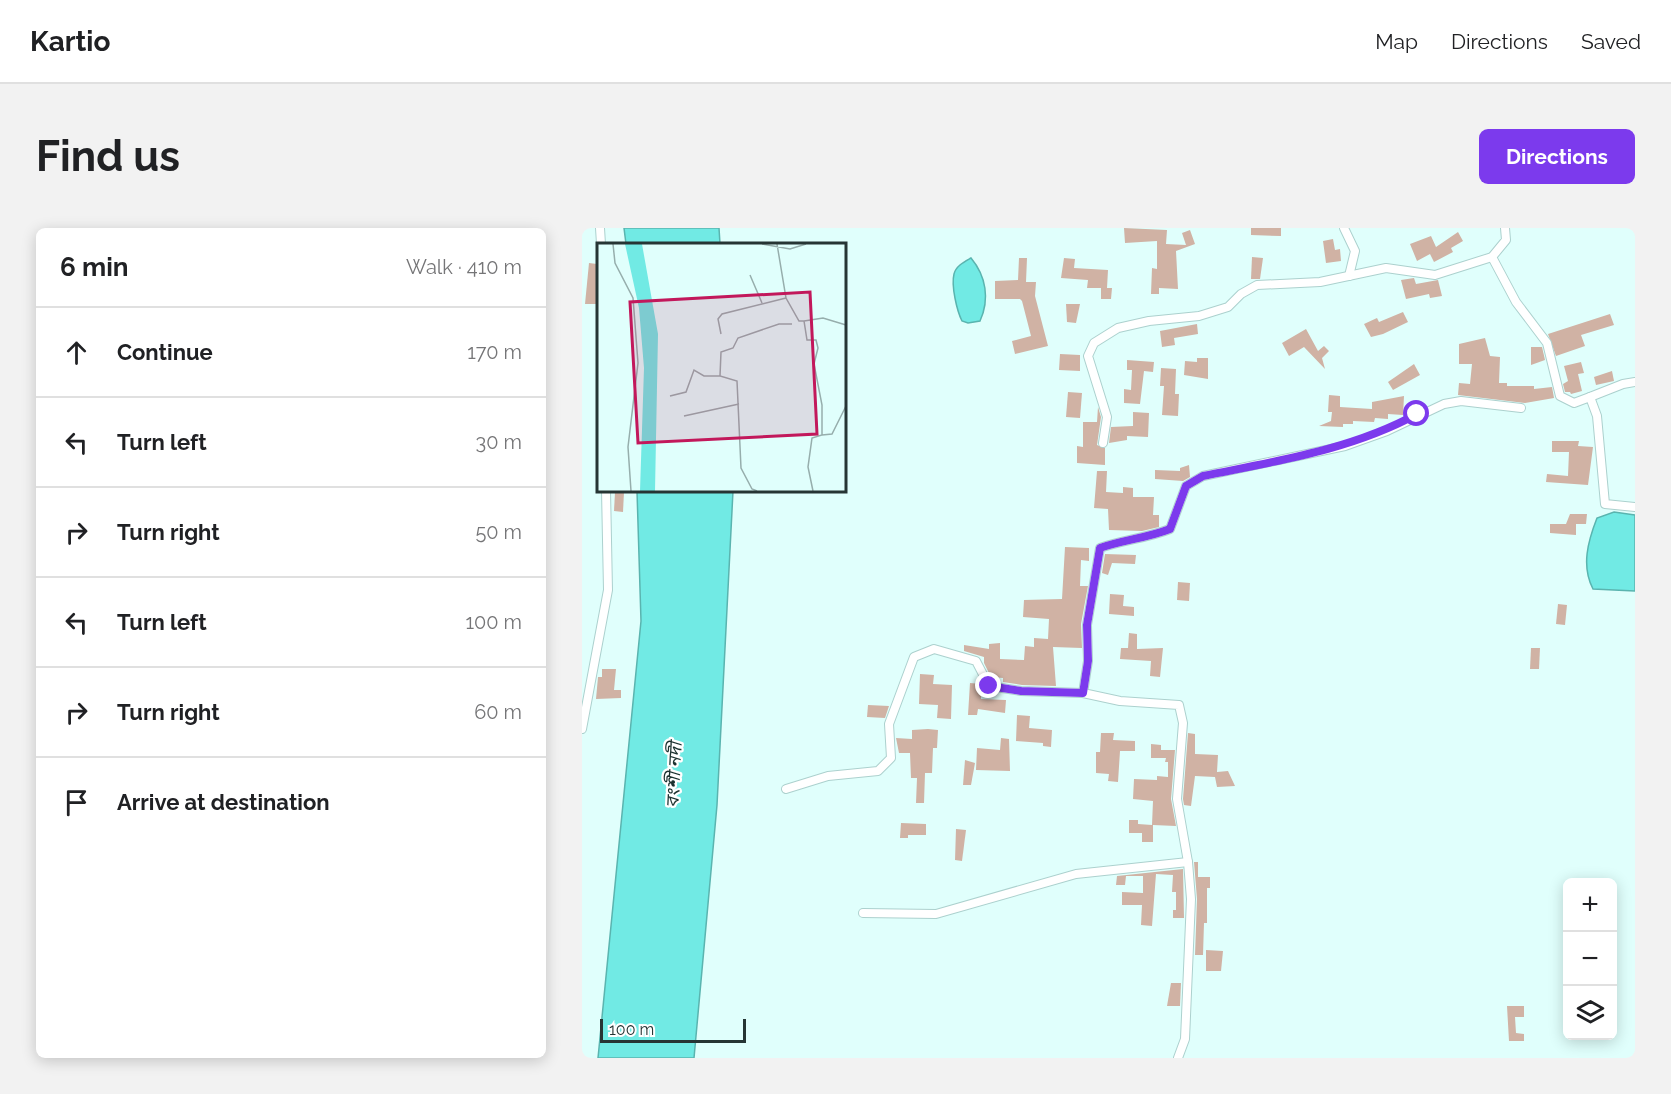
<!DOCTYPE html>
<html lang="en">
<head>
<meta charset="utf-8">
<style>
	:root { --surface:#fff; --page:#f2f2f2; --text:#202124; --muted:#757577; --line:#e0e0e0; --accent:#7c3aed }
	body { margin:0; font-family:Raleway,"Noto Sans Bengali",sans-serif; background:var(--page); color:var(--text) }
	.controls { position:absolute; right:18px; bottom:18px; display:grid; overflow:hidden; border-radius:9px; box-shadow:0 3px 15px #0003 }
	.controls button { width:54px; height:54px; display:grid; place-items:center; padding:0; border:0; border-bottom:2px solid var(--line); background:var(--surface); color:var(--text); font:30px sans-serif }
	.scale { position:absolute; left:18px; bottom:15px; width:146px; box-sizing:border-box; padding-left:6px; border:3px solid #263534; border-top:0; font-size:16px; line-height:21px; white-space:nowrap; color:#263534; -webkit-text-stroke:4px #fff; paint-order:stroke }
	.stop { position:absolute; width:18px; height:18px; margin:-14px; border:4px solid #7c3aed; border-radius:50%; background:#fff }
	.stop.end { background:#7c3aed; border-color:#fff; box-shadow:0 2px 6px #0008 }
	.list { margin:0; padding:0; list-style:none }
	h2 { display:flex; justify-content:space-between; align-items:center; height:78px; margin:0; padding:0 24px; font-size:26px }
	h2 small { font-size:20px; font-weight:400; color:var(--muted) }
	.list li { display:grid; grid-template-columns:39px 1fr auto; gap:18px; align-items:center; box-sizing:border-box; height:90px; padding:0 24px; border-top:2px solid var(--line) }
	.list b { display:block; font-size:22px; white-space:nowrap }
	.list em { font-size:20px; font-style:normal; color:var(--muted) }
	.icon { flex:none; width:33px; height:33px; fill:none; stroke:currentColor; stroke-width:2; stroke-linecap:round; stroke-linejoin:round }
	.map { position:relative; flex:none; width:1053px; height:830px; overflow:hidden; border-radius:9px }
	header { display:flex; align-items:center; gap:36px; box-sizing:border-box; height:84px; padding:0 30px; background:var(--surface); border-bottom:2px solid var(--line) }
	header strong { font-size:28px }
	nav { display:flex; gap:33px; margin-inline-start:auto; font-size:21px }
	.intro { display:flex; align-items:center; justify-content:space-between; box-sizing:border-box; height:144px; padding:0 36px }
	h1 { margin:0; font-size:42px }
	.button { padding:15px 27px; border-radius:9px; background:var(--accent); color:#fff; font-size:21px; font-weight:700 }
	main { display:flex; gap:36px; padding:0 36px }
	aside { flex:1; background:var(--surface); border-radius:9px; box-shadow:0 3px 15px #0003 }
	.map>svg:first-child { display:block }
	.water { fill:#71eae4; stroke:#5ab4af; stroke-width:1.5 }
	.building { fill:#d0b2a4 }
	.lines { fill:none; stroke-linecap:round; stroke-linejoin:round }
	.street-casing { stroke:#acd1ce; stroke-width:10 }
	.street { stroke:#fff; stroke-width:8 }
	.route { stroke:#7c3aed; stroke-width:8 }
	.labels { text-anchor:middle; stroke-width:4.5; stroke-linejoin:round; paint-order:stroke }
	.water-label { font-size:18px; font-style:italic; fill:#1b312f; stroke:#fff }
	.inset-road { fill:none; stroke:#96aeac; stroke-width:1.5 }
	.view { fill:#c2185b; fill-opacity:0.15; stroke:#c2185b; stroke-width:3 }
	.inset-edge { fill:none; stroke:#263534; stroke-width:3 }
</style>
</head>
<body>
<header>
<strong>Kartio</strong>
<nav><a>Map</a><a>Directions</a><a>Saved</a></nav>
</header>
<div class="intro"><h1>Find us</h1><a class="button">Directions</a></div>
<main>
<aside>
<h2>6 min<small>Walk · 410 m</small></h2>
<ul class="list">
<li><svg class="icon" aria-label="ahead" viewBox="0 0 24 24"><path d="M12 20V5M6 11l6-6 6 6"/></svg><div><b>Continue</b></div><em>170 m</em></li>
<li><svg class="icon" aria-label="left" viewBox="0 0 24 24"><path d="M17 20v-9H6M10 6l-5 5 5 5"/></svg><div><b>Turn left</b></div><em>30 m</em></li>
<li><svg class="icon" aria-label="right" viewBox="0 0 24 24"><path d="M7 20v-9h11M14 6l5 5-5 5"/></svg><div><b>Turn right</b></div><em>50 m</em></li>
<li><svg class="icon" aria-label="left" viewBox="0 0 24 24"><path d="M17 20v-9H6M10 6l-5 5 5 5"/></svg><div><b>Turn left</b></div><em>100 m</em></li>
<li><svg class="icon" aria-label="right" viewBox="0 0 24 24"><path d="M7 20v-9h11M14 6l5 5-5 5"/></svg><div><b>Turn right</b></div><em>60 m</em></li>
<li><svg class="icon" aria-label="arrive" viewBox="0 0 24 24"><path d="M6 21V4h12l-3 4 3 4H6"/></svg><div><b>Arrive at destination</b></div></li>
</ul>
</aside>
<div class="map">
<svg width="1053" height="830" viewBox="0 0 1053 830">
	<rect width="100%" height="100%" fill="#e0fffc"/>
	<!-- water -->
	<g class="water">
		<polygon points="42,0 137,0 138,16 44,16"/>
		<path d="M389,30c15,18 19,41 9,63l-12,2 -6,-2c-5,-10 -11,-35 -8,-47 2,-8 10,-12 17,-16z"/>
		<polygon points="55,263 151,263 135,577 112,830 16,830 59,393"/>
		<path d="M1032,284l21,3v76l-42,-2c-12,-23 -5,-48 4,-71z"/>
	</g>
	<!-- building -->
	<g class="building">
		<polygon points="542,0 585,2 584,16 604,17 600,5 608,2 613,16 594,23 596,61 577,60 577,66 569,66 570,40 575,41 575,13 543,15"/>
		<polygon points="669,0 699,0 699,8 669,7"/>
		<polygon points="876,4 881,13 869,20 871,24 852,34 848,26 835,33 828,16 849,8 854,19"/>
		<polygon points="751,11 753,22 758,21 759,33 744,35 741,13"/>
		<polygon points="670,29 681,30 678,51 669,51"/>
		<polygon points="437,30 445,30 444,54 454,54 453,68 466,118 433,126 430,113 449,108 440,73 438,71 413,71 413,53 436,52"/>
		<polygon points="482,30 493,31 492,40 526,42 525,60 530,60 529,71 519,71 519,60 505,60 506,52 479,50"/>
		<polygon points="7,35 15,36 16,76 3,76"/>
		<polygon points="832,50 834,56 856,52 860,68 848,70 847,66 824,71 819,52"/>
		<polygon points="484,76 498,76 494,95 485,94"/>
		<polygon points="821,84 826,94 801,106 789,109 782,96 795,90 797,94"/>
		<polygon points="1028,86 1032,97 999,107 1003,118 974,128 966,106"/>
		<polygon points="615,96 616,106 592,110 593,117 580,119 578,103"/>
		<polygon points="724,101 736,123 742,118 747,123 740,130 743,141 722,119 707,128 700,115"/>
		<polygon points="903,110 908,128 918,129 917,155 925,155 925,158 952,158 952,161 970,159 972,170 943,175 876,167 877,155 888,156 890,136 877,136 877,116"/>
		<polygon points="949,119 960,119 963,132 949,137"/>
		<polygon points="478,126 498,127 498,143 477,142"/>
		<polygon points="615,130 626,130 626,151 602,147 603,133 615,134"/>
		<polygon points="545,132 572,134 571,144 562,143 558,176 542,175 542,161 549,162 550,142 545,142"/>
		<polygon points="999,134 1002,145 996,146 1000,163 989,166 988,164 983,164 981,156 986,153 982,138"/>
		<polygon points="832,136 838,147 811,162 806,154"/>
		<polygon points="579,140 594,141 593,166 597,166 596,188 580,187 582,158 578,158"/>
		<polygon points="1030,143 1032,153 1014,157 1012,149"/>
		<polygon points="486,164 500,165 498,190 484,189"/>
		<polygon points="747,167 758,168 758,179 790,181 790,174 822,168 821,187 806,186 806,191 793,190 792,194 771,193 771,196 761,196 761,199 737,198 749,193 750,184 746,184"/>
		<polygon points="516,179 519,189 515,217 523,220 523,237 495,235 495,218 501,219 501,194 515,194"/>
		<polygon points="551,184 567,185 566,209 545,208 545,212 527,215 529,199 551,198"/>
		<polygon points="970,213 997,213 996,218 1011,219 1006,257 964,254 965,246 986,248 987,224 970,224"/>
		<polygon points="607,237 608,249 601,253 573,251 573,242 598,243 598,240"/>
		<polygon points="515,243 525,243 524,264 541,265 541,259 551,260 551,269 572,269 571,287 577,287 577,299 560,303 527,302 526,281 512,280"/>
		<polygon points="33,264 42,264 41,284 32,283"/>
		<polygon points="988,286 1005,286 1004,296 994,296 994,307 968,305 968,296 984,296"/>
		<polygon points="483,319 507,320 507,333 499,332 498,358 506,358 499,396 500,420 471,419 474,458 440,457 421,454 421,450 409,449 402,435 402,429 382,423 382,417 407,421 407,416 418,415 418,431 442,432 443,418 452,419 452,410 466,411 467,391 441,389 442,372 480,371"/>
		<polygon points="523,326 554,327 553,336 530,335 526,347 520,345"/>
		<polygon points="596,354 608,355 607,373 595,372"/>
		<polygon points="528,366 542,367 541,378 552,379 552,388 527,386"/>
		<polygon points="976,376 985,377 983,397 974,396"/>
		<polygon points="547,405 555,406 555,421 581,420 578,449 568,448 569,433 538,431 539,420 546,420"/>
		<polygon points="949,420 958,420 957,441 948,441"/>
		<polygon points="20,441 34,441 32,462 39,462 39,470 14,471 16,449 20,449"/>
		<polygon points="338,446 352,447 351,456 370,457 369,491 355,490 356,477 337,476"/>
		<polygon points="388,455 399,456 399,471 424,472 423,485 396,481 395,487 386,487"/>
		<polygon points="286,477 307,478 303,490 285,489"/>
		<polygon points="435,487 448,488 447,500 470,502 469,519 461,518 461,515 434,513"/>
		<polygon points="346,501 356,502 355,520 351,520 350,545 343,545 342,575 334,575 335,550 329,550 328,525 317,525 314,510 330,511 330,502"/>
		<polygon points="519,505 532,505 531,512 553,513 553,523 538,523 536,554 526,553 527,546 514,545 514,524 518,524"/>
		<polygon points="606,505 613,506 613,526 636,527 635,544 646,543 653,558 635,559 633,549 613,548 609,578 602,577 601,571"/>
		<polygon points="419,510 427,511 428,543 394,542 395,520 418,522"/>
		<polygon points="569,516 579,517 579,522 593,522 589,571 594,598 571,597 571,614 560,614 560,605 547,605 547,592 556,592 556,596 570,597 571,573 551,571 552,551 575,552 575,548 586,549 586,534 583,534 584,530 569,530"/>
		<polygon points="383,532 393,535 389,557 381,557"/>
		<polygon points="319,595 344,596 344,607 326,607 326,610 318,610"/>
		<polygon points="374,601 384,602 380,633 373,632"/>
		<polygon points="612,634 616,634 616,649 628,649 628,660 625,660 625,695 622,695 621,727 613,727 615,671"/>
		<polygon points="601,641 602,690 591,690 591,682 594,682 594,664 590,664 591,647 574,646 570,698 559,697 560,677 540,677 540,664 561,665 561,648 544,648 543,657 534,657 535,648"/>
		<polygon points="624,722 641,723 639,743 624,743"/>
		<polygon points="589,755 599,755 598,778 585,778"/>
		<polygon points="925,778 942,778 942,789 933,789 934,805 942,806 942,813 927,813"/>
	</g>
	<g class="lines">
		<defs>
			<g id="street">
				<polyline points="18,0 19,16"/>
				<polyline points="762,0 773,23 767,48"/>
				<polyline points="923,0 924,12 910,29 934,74 965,115 978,168 992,175 1008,169 1015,188 1023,276 1053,279"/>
				<polyline points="1008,169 1041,156 1053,154"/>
				<polyline points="521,215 525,189 506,128 512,115 536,100 567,93 617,88 646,79 659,66 675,57 738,54 804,40 853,47 910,29"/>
				<polyline points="0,501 26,362 24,262"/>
				<polyline points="204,561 246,548 296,543 309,530 307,496 332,429 352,421 394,433 407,458 439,463 501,465"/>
				<polyline points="281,685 354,686 494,646 606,634"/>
				<path d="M596,830l7,-19 6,-140 -3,-37 -11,-63 6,-76 -4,-18 -59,-4 -37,-8 5,-32 -1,-36 13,-77c23,-8 47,-10 70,-19l16,-43 17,-10 142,-30 42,-15 57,-27 17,-3 60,7"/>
			</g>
		</defs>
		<!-- street casing -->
		<use href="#street" class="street-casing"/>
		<!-- street -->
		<use href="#street" class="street"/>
	</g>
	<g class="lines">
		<!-- route -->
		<path class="route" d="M407,458l32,5 62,2 5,-32 -1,-36 13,-77c23,-8 47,-10 70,-19l16,-43 17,-10c73,-15 148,-26 214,-62"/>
	</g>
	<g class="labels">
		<!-- water labels -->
		<g class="water-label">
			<text transform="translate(92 547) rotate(-87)" y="6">বংশী নদী</text>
		</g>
	</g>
	<!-- overview -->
	<g transform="translate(15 15)">
		<rect width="249" height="249" fill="#e0fffc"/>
		<path d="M28,1h17l16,90 -3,157h-15l4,-123 -5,-60z" fill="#71eae4"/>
		<path class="inset-road" d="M16,1l2,19 18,35 5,65 -10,84 3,44M165,1l28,5 16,-5M180,1l9,54 13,23h5l3,19h9l2,8 -4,16 8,41v30l-10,3 -4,29 5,24M153,32l12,28M207,78l19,-3 23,7M124,91l-3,-15 4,-5 64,-16M73,153l16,-4 8,-22 10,6h16M87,173l55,-12M225,192l10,-1 14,-28M160,248l-5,-2 -11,-21 -4,-87 -17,-5 1,-24 12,-4 5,-10 41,-14h13"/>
		<path class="view" d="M213,49l7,142 -179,9 -8,-141z"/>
		<rect width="249" height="249" class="inset-edge"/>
	</g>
</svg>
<div class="controls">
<button>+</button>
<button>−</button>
<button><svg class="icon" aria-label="layers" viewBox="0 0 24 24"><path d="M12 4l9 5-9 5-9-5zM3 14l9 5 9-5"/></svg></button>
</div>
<div class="scale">100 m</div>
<div class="stop" style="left:835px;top:186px"></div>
<div class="stop end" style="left:407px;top:458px"></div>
</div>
</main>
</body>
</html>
